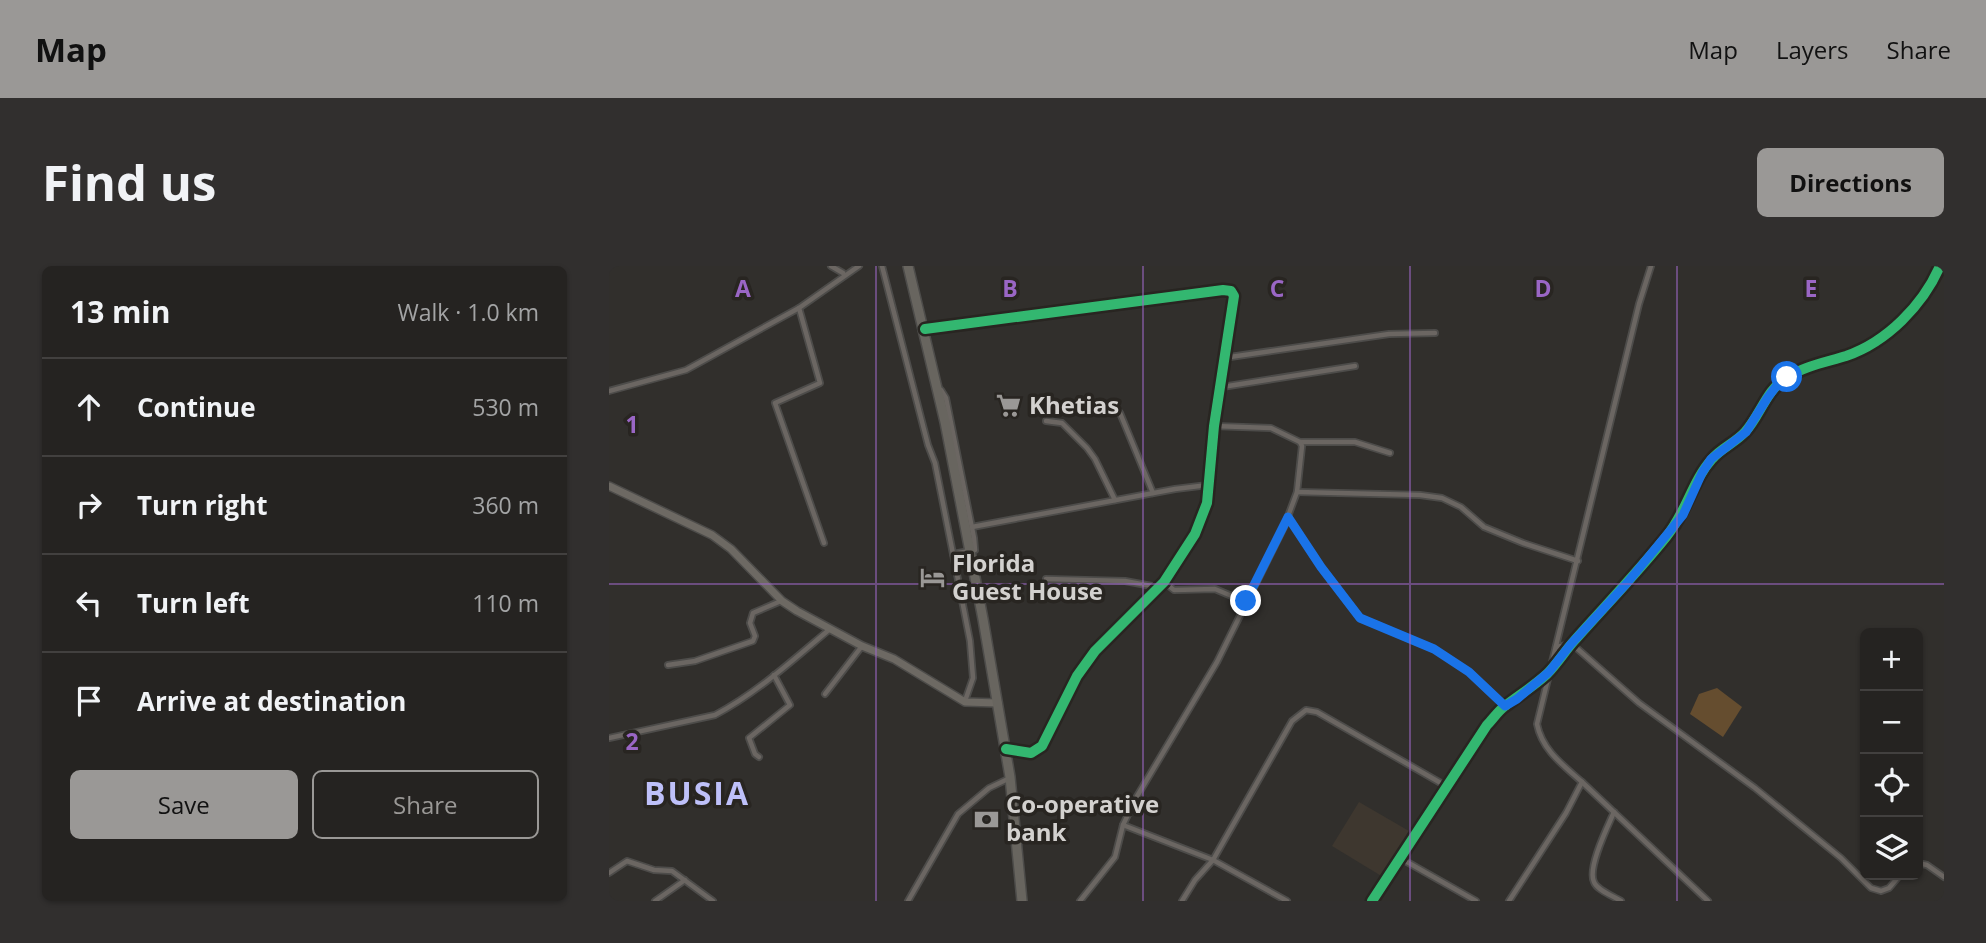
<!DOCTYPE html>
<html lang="en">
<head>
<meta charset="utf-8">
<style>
	:root { --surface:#252321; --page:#312f2e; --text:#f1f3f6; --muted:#a3a4a5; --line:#42403f; --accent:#9a9896 }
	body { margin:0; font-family:"Open Sans",sans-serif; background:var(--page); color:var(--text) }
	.controls { position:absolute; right:21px; bottom:21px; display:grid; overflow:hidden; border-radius:10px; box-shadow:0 2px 5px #0004 }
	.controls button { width:63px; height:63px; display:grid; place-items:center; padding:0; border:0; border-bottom:2px solid var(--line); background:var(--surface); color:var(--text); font:35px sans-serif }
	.stop { position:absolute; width:21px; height:21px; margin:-16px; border:5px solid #1a73e8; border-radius:50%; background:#fff }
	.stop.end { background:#1a73e8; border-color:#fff; box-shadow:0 2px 7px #0008 }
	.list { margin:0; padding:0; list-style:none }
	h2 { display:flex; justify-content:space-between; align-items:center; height:91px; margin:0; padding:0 28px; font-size:30px }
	h2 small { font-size:23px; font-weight:400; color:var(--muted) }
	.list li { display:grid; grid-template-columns:46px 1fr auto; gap:21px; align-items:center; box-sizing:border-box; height:98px; padding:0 28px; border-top:2px solid var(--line) }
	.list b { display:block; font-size:26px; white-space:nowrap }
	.list em { font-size:23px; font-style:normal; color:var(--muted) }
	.actions { display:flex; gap:14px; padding:21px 28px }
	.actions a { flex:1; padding:16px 0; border:2px solid var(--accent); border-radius:10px; text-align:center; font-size:24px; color:var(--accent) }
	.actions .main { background:var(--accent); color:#111 }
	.icon { flex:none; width:38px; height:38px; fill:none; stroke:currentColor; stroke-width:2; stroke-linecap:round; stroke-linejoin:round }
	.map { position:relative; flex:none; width:1335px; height:635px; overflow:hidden; border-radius:10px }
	header { display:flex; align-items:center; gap:42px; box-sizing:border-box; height:98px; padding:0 35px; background:var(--accent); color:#111 }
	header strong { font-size:33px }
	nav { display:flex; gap:38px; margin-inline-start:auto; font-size:24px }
	.intro { display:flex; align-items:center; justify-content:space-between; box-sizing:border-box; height:168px; padding:0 42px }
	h1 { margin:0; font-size:49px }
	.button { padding:18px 32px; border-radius:10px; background:var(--accent); color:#111; font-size:24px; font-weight:700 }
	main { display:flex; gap:42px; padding:0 42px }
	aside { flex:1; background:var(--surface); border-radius:10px; box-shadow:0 2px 5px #0004 }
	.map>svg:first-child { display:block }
	.built { fill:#3e372f }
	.forest { fill:#654d2f }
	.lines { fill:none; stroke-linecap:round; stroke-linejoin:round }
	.street-casing { stroke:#4d4c4a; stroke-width:8 }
	.secondary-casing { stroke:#4d4c4a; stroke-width:10 }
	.highway-casing { stroke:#4d4c4a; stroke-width:12 }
	.street { stroke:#6b6662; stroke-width:4.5 }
	.secondary { stroke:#6d6963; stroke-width:7 }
	.highway { stroke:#68655f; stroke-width:9 }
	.cycleway-casing { stroke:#282521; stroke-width:15 }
	.cycleway { stroke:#33b770; stroke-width:10 }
	.route { stroke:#1a73e8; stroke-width:9 }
	.grid { fill:none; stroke:#9a66c5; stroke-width:2; stroke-opacity:0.55 }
	.labels { text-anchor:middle; stroke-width:7; stroke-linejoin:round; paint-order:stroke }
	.poi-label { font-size:24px; font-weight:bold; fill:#d3d1cf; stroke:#282521; text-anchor:start }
	.district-label { font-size:32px; font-weight:bold; letter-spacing:2px; fill:#bec0f9; stroke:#282521 }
	.grid-label { font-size:23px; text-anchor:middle; font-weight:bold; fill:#9a66c5; stroke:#282521; stroke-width:7; stroke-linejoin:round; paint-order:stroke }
</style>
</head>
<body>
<header>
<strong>Map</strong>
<nav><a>Map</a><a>Layers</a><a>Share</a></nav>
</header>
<div class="intro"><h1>Find us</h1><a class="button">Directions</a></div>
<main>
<aside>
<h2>13 min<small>Walk · 1.0 km</small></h2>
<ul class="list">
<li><svg class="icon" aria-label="ahead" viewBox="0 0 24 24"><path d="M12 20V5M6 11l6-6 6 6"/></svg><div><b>Continue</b></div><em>530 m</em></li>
<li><svg class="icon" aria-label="right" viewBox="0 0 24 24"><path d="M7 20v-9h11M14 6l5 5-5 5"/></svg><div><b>Turn right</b></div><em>360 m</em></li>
<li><svg class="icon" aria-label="left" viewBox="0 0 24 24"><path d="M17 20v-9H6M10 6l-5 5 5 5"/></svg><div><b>Turn left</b></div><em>110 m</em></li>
<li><svg class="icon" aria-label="arrive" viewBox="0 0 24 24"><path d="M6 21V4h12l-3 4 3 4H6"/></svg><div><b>Arrive at destination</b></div></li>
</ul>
<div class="actions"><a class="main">Save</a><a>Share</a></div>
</aside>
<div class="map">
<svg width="1335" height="635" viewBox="0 0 1335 635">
	<rect width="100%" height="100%" fill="#312f2c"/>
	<!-- built -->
	<polygon class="built" points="750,536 800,565 774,611 723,580"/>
	<!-- forest -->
	<polygon class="forest" points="1108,422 1133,441 1114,471 1081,448 1090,428"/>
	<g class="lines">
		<defs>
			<g id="street">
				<polyline points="222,0 234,7"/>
				<polyline points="273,0 319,179 326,197 344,288 366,284 365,272 337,132 332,124 329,125"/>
				<polyline points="190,42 211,117 166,137 215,277"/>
				<polyline points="316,63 614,24 622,25 625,30 605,160 598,237 586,268 555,316 486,385 468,410 433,480 422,487 397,483"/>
				<polyline points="614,92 780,68 826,67"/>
				<polyline points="613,121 746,100"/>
				<polyline points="0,125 77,104 190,42 250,0"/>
				<polyline points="511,147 544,227"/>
				<polyline points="437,155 453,157 478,182 486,193 506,234"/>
				<polyline points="691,176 746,176 781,187"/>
				<polyline points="688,226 811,229 833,232 852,241 875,261 914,277 969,295"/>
				<polyline points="679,251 712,301 751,352 825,383 860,406 896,440"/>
				<polyline points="363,261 566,223 599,219"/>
				<polyline points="344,288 361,375 364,412 356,435"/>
				<polyline points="437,313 516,315 548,321"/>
				<polyline points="555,316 565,324 606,323 637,336"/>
				<polyline points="947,381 963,378 1030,437 1146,522 1232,592 1262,622 1272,625 1280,622 1291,609"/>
				<polyline points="59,399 86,395 144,375 146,370 141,357 144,347 172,335"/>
				<polyline points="216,428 253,380"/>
				<path d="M0,472l106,-23c42,-22 79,-56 115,-86"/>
				<polyline points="150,491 146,488 140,472 181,439 165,409"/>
				<polyline points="973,516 1099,635"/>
				<path d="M1005,546c-6,14 -27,56 -20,70 3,8 19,14 27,19"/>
				<polyline points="514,559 604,594 678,635"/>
				<polyline points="791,592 867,635"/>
				<polyline points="1309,597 1318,599 1335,611"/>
				<polyline points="0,607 18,595 45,604 63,605 104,635"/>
				<polyline points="46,635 76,614"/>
				<polyline points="299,635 349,548 380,522 401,512"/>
				<polyline points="471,635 506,591 514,559 527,532 608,396 675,261 688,226 693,180 691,176 662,162 605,160"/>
				<polyline points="573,635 586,614 604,594 683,455 697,444 708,446 837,520"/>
				<path d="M763,635l115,-176c6,-6 11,-14 18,-19 14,-11 29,-20 42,-32 10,-10 18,-23 27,-33 31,-35 63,-68 92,-104 20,-24 26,-56 46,-78 9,-11 23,-16 33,-27 15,-16 21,-42 41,-54 18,-12 41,-16 60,-22 41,-14 77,-51 94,-90"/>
				<path d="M900,635l57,-88 16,-31c-19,-17 -40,-32 -45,-58l102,-420 12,-38"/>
			</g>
			<polyline id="secondary" points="0,220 103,269 122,283 173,335 188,345 253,380 285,393 356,436 389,437"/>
			<polyline id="highway" points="299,0 336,156 374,353 401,511 413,635"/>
		</defs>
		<!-- street casing -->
		<use href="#street" class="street-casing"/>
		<!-- secondary casing -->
		<use href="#secondary" class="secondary-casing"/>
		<!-- highway casing -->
		<use href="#highway" class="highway-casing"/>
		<!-- street -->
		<use href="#street" class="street"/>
		<!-- secondary -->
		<use href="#secondary" class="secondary"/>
		<!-- highway -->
		<use href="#highway" class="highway"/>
		<defs>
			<g id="cycleway">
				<polyline points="316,63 614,24 622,25 625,30 605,160 598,237 586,268 555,316 486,385 468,410 433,480 422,487 397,483"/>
				<path d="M763,635l115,-176c6,-6 11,-14 18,-19 14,-11 29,-20 42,-32 10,-10 18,-23 27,-33 31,-35 63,-68 92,-104 20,-24 26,-56 46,-78 9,-11 23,-16 33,-27 15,-16 21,-42 41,-54 18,-12 41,-16 60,-22 41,-14 77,-51 94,-90"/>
			</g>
		</defs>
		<!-- cycleway casing -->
		<use href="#cycleway" class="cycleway-casing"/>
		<!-- cycleway -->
		<use href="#cycleway" class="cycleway"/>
	</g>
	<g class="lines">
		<!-- route -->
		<polyline class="route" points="637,335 679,251 712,301 751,352 825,383 860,406 896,440 908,433 940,406 962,378 1018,317 1074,249 1093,207 1102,193 1137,166 1159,131 1169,118 1178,111"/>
	</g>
	<!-- grid -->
	<path class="grid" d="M267,0v635M534,0v635M801,0v635M1068,0v635M0,318h1335"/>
	<!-- icons -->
	<defs>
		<symbol id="supermarket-bare" viewBox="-9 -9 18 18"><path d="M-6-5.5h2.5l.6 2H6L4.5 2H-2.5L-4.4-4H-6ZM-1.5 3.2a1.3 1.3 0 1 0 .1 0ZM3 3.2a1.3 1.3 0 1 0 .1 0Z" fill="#9a9896" stroke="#282521" stroke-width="2.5" paint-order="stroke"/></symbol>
		<symbol id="hotel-bare" viewBox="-9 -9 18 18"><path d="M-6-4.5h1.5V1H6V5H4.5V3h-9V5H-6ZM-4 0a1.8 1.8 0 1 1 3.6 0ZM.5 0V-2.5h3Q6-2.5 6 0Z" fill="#9a9896" stroke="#282521" stroke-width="2.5" paint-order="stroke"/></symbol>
		<symbol id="bank-bare" viewBox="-9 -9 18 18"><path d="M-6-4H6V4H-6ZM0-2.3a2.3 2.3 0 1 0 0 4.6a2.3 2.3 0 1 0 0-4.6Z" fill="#9a9896" stroke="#282521" stroke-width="2.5" paint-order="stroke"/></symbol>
	</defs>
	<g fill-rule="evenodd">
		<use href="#supermarket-bare" x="382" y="122" width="35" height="35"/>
		<use href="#hotel-bare" x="306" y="294" width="35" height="35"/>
		<use href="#bank-bare" x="360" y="536" width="35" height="35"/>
	</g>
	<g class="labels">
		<!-- poi labels -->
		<g class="poi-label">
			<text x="420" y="148">Khetias</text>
			<text x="343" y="306">Florida<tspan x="343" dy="28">Guest House</tspan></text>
			<text x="397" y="547">Co-operative<tspan x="397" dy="28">bank</tspan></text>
		</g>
		<!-- district labels -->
		<g class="district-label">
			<text x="88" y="539">BUSIA</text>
		</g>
	</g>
	<g class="grid-label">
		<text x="134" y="31">A</text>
		<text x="401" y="31">B</text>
		<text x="668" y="31">C</text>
		<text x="934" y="31">D</text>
		<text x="1202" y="31">E</text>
		<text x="23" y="167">1</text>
		<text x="23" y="484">2</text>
	</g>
</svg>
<div class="controls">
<button>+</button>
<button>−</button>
<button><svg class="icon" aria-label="locate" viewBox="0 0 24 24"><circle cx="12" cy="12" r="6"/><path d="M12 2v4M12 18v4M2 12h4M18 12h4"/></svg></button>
<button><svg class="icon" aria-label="layers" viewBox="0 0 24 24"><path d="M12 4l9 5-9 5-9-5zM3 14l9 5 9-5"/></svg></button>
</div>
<div class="stop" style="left:1178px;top:111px"></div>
<div class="stop end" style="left:637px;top:335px"></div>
</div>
</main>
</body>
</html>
